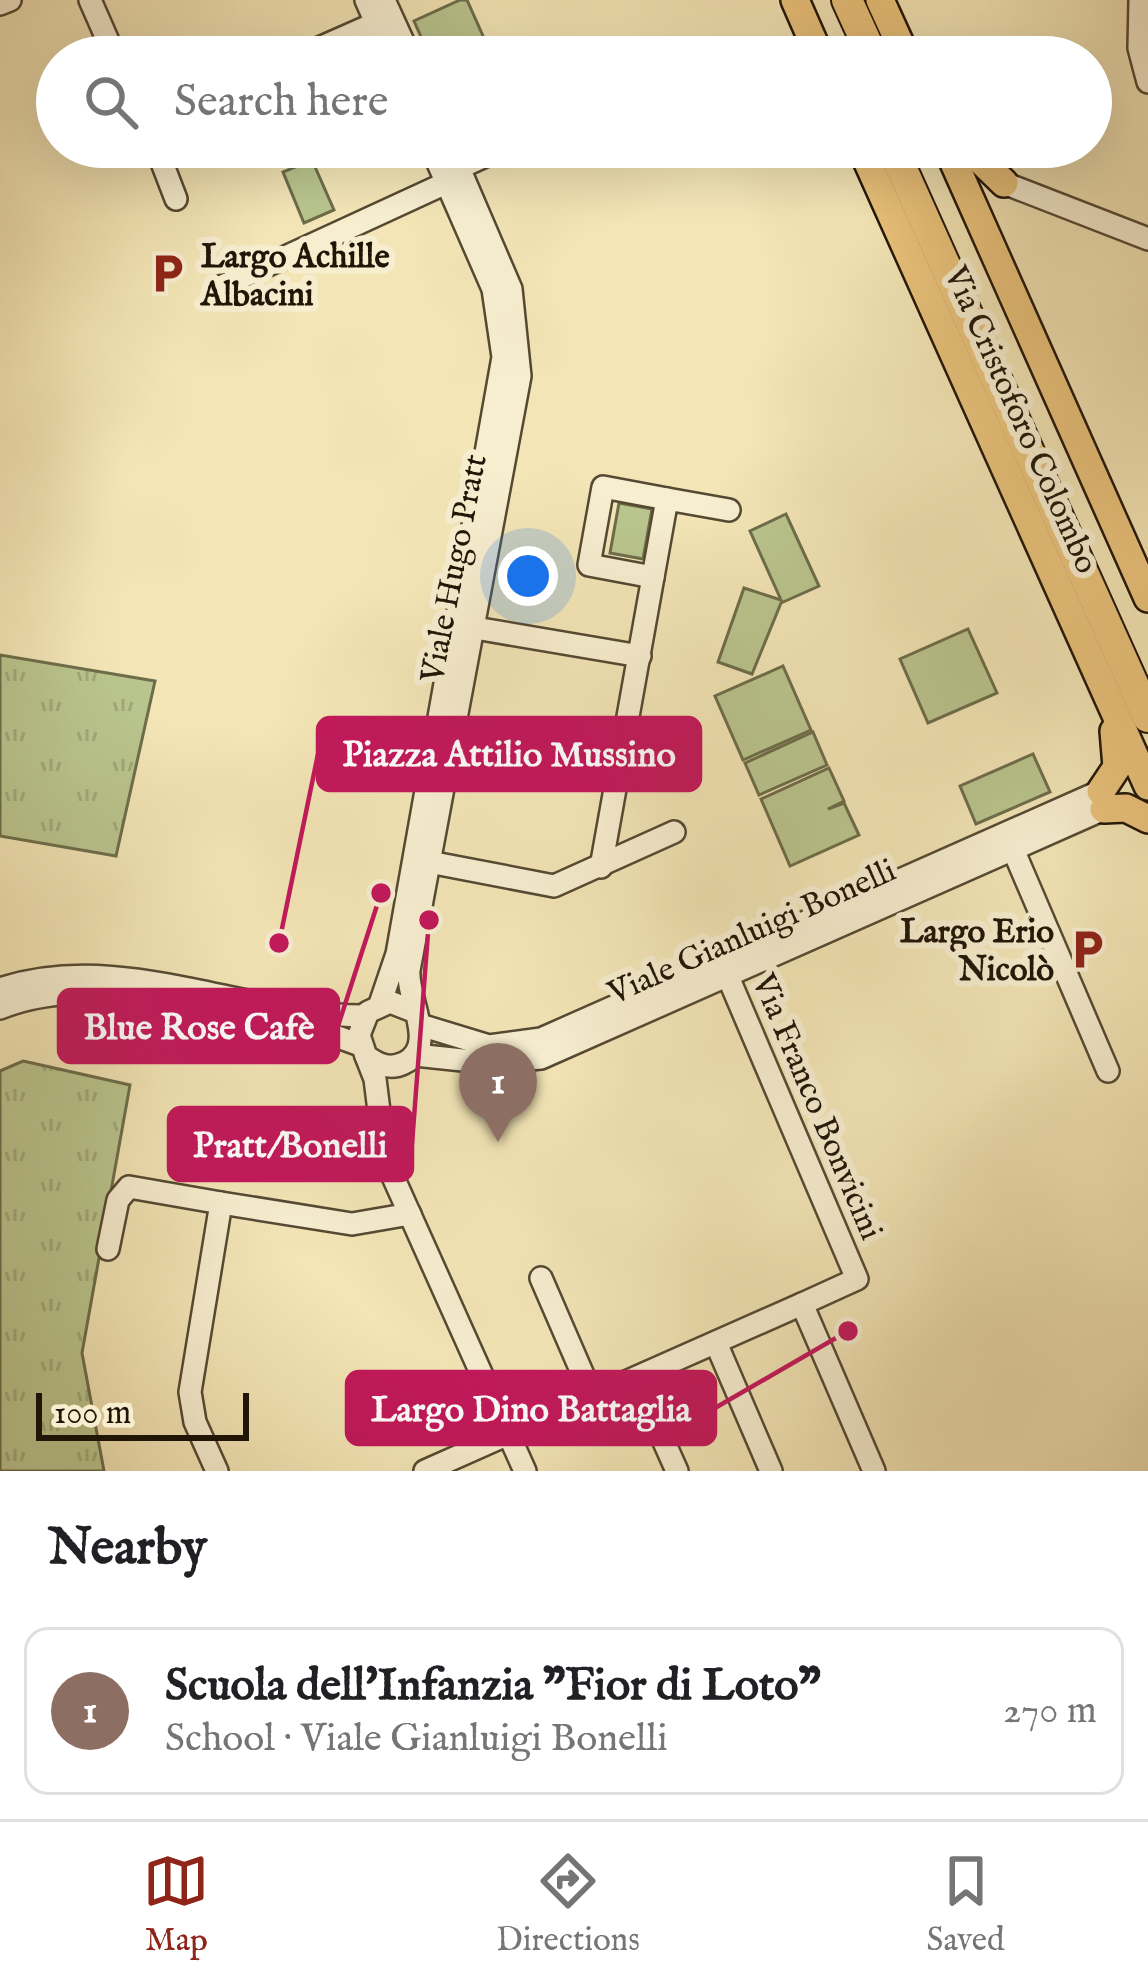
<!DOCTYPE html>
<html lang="en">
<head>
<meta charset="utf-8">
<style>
	:root { --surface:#fff; --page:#f2f2f2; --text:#202124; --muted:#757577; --line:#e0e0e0; --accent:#8f2418 }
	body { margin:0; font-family:"IM FELL English",serif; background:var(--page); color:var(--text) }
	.scale { position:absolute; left:36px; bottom:30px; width:213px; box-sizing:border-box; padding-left:12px; border:6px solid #201507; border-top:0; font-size:33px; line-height:42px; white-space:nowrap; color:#201507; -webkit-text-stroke:9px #f7eed0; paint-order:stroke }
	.you { position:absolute; left:528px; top:576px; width:42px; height:42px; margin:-30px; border:9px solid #fff; border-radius:50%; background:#1a73e8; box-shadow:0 0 0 18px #1a73e833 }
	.badge { display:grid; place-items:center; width:78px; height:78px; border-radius:50%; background:var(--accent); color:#fff; font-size:39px; font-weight:700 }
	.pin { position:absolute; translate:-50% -99px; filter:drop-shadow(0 3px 6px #0008) }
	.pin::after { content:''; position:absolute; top:63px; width:42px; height:36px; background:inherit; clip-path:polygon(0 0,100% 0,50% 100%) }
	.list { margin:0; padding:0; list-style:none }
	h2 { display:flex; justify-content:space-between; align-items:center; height:156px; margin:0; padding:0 48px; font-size:51px }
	h2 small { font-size:39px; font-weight:400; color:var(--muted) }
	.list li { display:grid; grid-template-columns:78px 1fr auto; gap:36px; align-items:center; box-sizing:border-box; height:168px; margin:0 24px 24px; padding:0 24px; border:3px solid var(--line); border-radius:24px }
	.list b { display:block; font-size:45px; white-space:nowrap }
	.list p { margin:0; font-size:39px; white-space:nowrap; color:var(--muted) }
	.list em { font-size:39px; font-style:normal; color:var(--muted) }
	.icon { flex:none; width:66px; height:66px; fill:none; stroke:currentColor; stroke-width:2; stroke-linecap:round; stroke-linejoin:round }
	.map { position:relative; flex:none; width:1148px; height:1471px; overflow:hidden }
	.search { position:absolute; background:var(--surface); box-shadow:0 12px 48px #0002; left:36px; right:36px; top:36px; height:132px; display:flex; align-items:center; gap:30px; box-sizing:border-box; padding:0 42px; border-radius:66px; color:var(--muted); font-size:45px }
	.sheet { height:348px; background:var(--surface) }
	nav { display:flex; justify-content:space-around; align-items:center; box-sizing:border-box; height:168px; border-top:3px solid var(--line); background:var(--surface); font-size:33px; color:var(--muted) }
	nav a { display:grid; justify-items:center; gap:6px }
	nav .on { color:var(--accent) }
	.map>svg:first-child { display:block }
	.green { fill:#bac58e; stroke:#6d6d4a; stroke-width:3 }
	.park { fill:url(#park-tufts); stroke:#6d6d4a; stroke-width:3 }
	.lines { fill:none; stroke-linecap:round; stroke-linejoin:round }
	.minor-casing { stroke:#554933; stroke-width:26 }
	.major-casing { stroke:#201507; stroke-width:32 }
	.highway-casing { stroke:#201507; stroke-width:34 }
	.minor { stroke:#f7eed0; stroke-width:21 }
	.major { stroke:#eac27b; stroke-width:27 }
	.highway { stroke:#eac27b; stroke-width:30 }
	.labels { text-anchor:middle; stroke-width:12; stroke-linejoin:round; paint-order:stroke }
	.poi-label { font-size:33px; font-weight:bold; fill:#201507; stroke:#f7eed0; text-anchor:start }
	.street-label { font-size:33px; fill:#201507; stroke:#f7eed0 }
	.leader { fill:none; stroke:#c2185b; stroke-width:4.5 }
	.callout-dot { fill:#c2185b; stroke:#f7eed0; stroke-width:4.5 }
	.callout { fill:#c2185b; stroke:#c2185b; stroke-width:4.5 }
	.callout-label { font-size:36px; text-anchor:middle; font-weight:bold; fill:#fff }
</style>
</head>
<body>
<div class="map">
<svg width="1148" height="1471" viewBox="0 0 1148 1471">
	<defs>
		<pattern id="park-tufts" width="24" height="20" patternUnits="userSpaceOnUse" patternTransform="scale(3)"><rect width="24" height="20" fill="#bac58e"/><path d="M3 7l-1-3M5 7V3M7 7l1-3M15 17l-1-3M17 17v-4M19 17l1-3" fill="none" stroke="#a0a879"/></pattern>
	</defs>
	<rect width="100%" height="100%" fill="#f3e5b6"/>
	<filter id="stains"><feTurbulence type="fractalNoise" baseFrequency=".00167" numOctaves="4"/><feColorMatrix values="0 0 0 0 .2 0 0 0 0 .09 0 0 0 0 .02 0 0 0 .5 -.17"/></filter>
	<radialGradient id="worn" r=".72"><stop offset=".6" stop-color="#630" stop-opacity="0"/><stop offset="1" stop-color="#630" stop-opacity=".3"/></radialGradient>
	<!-- green -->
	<g class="green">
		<polygon points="460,0 467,0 487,45 460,57 430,57 414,21"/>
		<polygon points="312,160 334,210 304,223 283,172"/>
		<polygon points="619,503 652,509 643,559 610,553"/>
		<polygon points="786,514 819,586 781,603 752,674 718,662 744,588 781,600 750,531"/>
		<polygon points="968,629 997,693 928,723 900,659"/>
		<polygon points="783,666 811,730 743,760 715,696"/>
		<polygon points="813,732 827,765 759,795 745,763"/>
		<polygon points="1033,754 1050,792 976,824 960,786"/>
		<polygon points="829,768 844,801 828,809 844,803 859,835 790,866 761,799"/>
	</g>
	<!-- park -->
	<g class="park">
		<polygon points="0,655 155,681 116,856 0,836"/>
		<polygon points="23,1061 130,1085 82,1353 104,1471 0,1471 0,1071"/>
	</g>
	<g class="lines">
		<defs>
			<g id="minor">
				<polyline points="90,0 115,57"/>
				<polyline points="366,0 391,57"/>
				<polyline points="384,0 410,57"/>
				<polyline points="1140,0 1139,48 1148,82"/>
				<polyline points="0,4 10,0"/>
				<polyline points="299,57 376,23"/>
				<polyline points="480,57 495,50 498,57"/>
				<polyline points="156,147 176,199"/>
				<polyline points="459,168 505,147"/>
				<polyline points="1004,183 1148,239"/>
				<polyline points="216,289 446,183"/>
				<polyline points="653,577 589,565 603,487 667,499"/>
				<polyline points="475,628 640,656"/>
				<polyline points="1009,840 1108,1071"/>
				<polyline points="429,862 554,886 674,832"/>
				<polyline points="601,867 667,499 729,510"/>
				<polyline points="723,965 857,1279 802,1304 874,1471"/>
				<path d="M0,989c121,-40 242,27 365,27"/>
				<polyline points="380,1004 397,954 503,357 493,289 431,147"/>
				<path d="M0,1008c94,-39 230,6 327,25l33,12"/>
				<path d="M413,1011l-23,-9 -22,10 -9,23 7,21c12,9 24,14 38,7 35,-16 2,-65 5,-93l111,-594 -9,-87 -61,-142"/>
				<polyline points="420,1025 489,1046 541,1039 1101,791"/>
				<polyline points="415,1055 491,1063 541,1058 1104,809"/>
				<polyline points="366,1056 375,1079 385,1159 525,1471"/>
				<polyline points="108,1249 118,1200 129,1187 221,1203"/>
				<polyline points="541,1278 593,1398"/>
				<polyline points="716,1343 771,1471"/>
				<polyline points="636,1379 677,1471"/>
				<polyline points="217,1471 195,1422 190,1392 221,1203 352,1224 410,1214"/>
				<polyline points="425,1471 802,1304"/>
			</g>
			<g id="major">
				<polyline points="795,0 820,57"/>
				<polyline points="880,0 906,57"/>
				<polyline points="861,147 1148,786"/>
				<polyline points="947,147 1148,598"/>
				<polyline points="967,147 1004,183"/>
				<polyline points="1101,791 1117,767 1114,731"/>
				<polyline points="1104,809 1126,808 1148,819"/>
			</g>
			<g id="highway">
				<polyline points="847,0 873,57"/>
				<polyline points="892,147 1148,717"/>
			</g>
		</defs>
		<!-- minor casing -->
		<use href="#minor" class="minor-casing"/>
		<!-- major casing -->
		<use href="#major" class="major-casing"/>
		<!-- highway casing -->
		<use href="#highway" class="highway-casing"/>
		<!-- minor -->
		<use href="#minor" class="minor"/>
		<!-- major -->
		<use href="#major" class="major"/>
		<!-- highway -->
		<use href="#highway" class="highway"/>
	</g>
	<!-- icons -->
	<defs>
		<symbol id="parking-bare" viewBox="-9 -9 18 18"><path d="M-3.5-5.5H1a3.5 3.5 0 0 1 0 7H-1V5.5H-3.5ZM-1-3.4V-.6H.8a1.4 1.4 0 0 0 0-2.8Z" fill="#8f2418" stroke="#f7eed0" stroke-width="2.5" paint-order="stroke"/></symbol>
	</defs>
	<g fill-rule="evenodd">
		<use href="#parking-bare" x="138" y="244" width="59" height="59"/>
		<use href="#parking-bare" x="1058" y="920" width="59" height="59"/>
	</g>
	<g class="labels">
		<!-- poi labels -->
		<g class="poi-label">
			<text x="201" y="267">Largo Achille<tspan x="201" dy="38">Albacini</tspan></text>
			<text x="1054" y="942" text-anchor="end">Largo Erio<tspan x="1054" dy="38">Nicolò</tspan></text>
		</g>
		<!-- street labels -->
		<g class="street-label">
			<text transform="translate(1023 419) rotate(66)" y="12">Via Cristoforo Colombo</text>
			<text transform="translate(452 568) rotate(-79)" y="12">Viale Hugo Pratt</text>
			<text transform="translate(751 930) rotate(-24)" y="12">Viale Gianluigi Bonelli</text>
			<text transform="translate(819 1106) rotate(67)" y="12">Via Franco Bonvicini</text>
		</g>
	</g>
	<!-- callouts -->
	<path class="leader" d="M279 943L318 754M381 893L338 1026M429 920L412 1144M848 1331L715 1408"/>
	<g class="callout-dot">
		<circle cx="279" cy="943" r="12"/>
		<circle cx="381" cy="893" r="12"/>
		<circle cx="429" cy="920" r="12"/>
		<circle cx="848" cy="1331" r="12"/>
	</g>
	<g class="callout">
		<rect x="318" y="718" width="382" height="72" rx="12"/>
		<rect x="59" y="990" width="279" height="72" rx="12"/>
		<rect x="169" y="1108" width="243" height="72" rx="12"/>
		<rect x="347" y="1372" width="368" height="72" rx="12"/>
	</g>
	<g class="callout-label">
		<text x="509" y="766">Piazza Attilio Mussino</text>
		<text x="199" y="1039">Blue Rose Cafè</text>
		<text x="290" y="1157">Pratt/Bonelli</text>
		<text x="531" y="1421">Largo Dino Battaglia</text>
	</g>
	<rect width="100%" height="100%" filter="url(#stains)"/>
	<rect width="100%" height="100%" fill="url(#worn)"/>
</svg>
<div class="scale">100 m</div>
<div class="you"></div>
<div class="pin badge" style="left:498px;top:1142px;background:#8d6e63">1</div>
<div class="search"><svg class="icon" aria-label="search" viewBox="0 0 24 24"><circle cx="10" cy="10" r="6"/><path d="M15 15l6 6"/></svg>Search here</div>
</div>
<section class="sheet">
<h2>Nearby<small></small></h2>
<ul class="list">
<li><span class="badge" style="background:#8d6e63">1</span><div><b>Scuola dell'Infanzia &quot;Fior di Loto&quot;</b><p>School · Viale Gianluigi Bonelli</p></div><em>270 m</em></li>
</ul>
</section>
<nav>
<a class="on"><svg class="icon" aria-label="map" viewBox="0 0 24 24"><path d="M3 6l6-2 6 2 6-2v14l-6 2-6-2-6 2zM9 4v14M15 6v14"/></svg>Map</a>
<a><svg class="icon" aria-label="directions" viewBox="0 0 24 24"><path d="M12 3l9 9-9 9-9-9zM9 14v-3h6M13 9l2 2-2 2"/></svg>Directions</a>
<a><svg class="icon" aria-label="saved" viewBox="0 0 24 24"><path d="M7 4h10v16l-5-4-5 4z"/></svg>Saved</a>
</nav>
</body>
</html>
